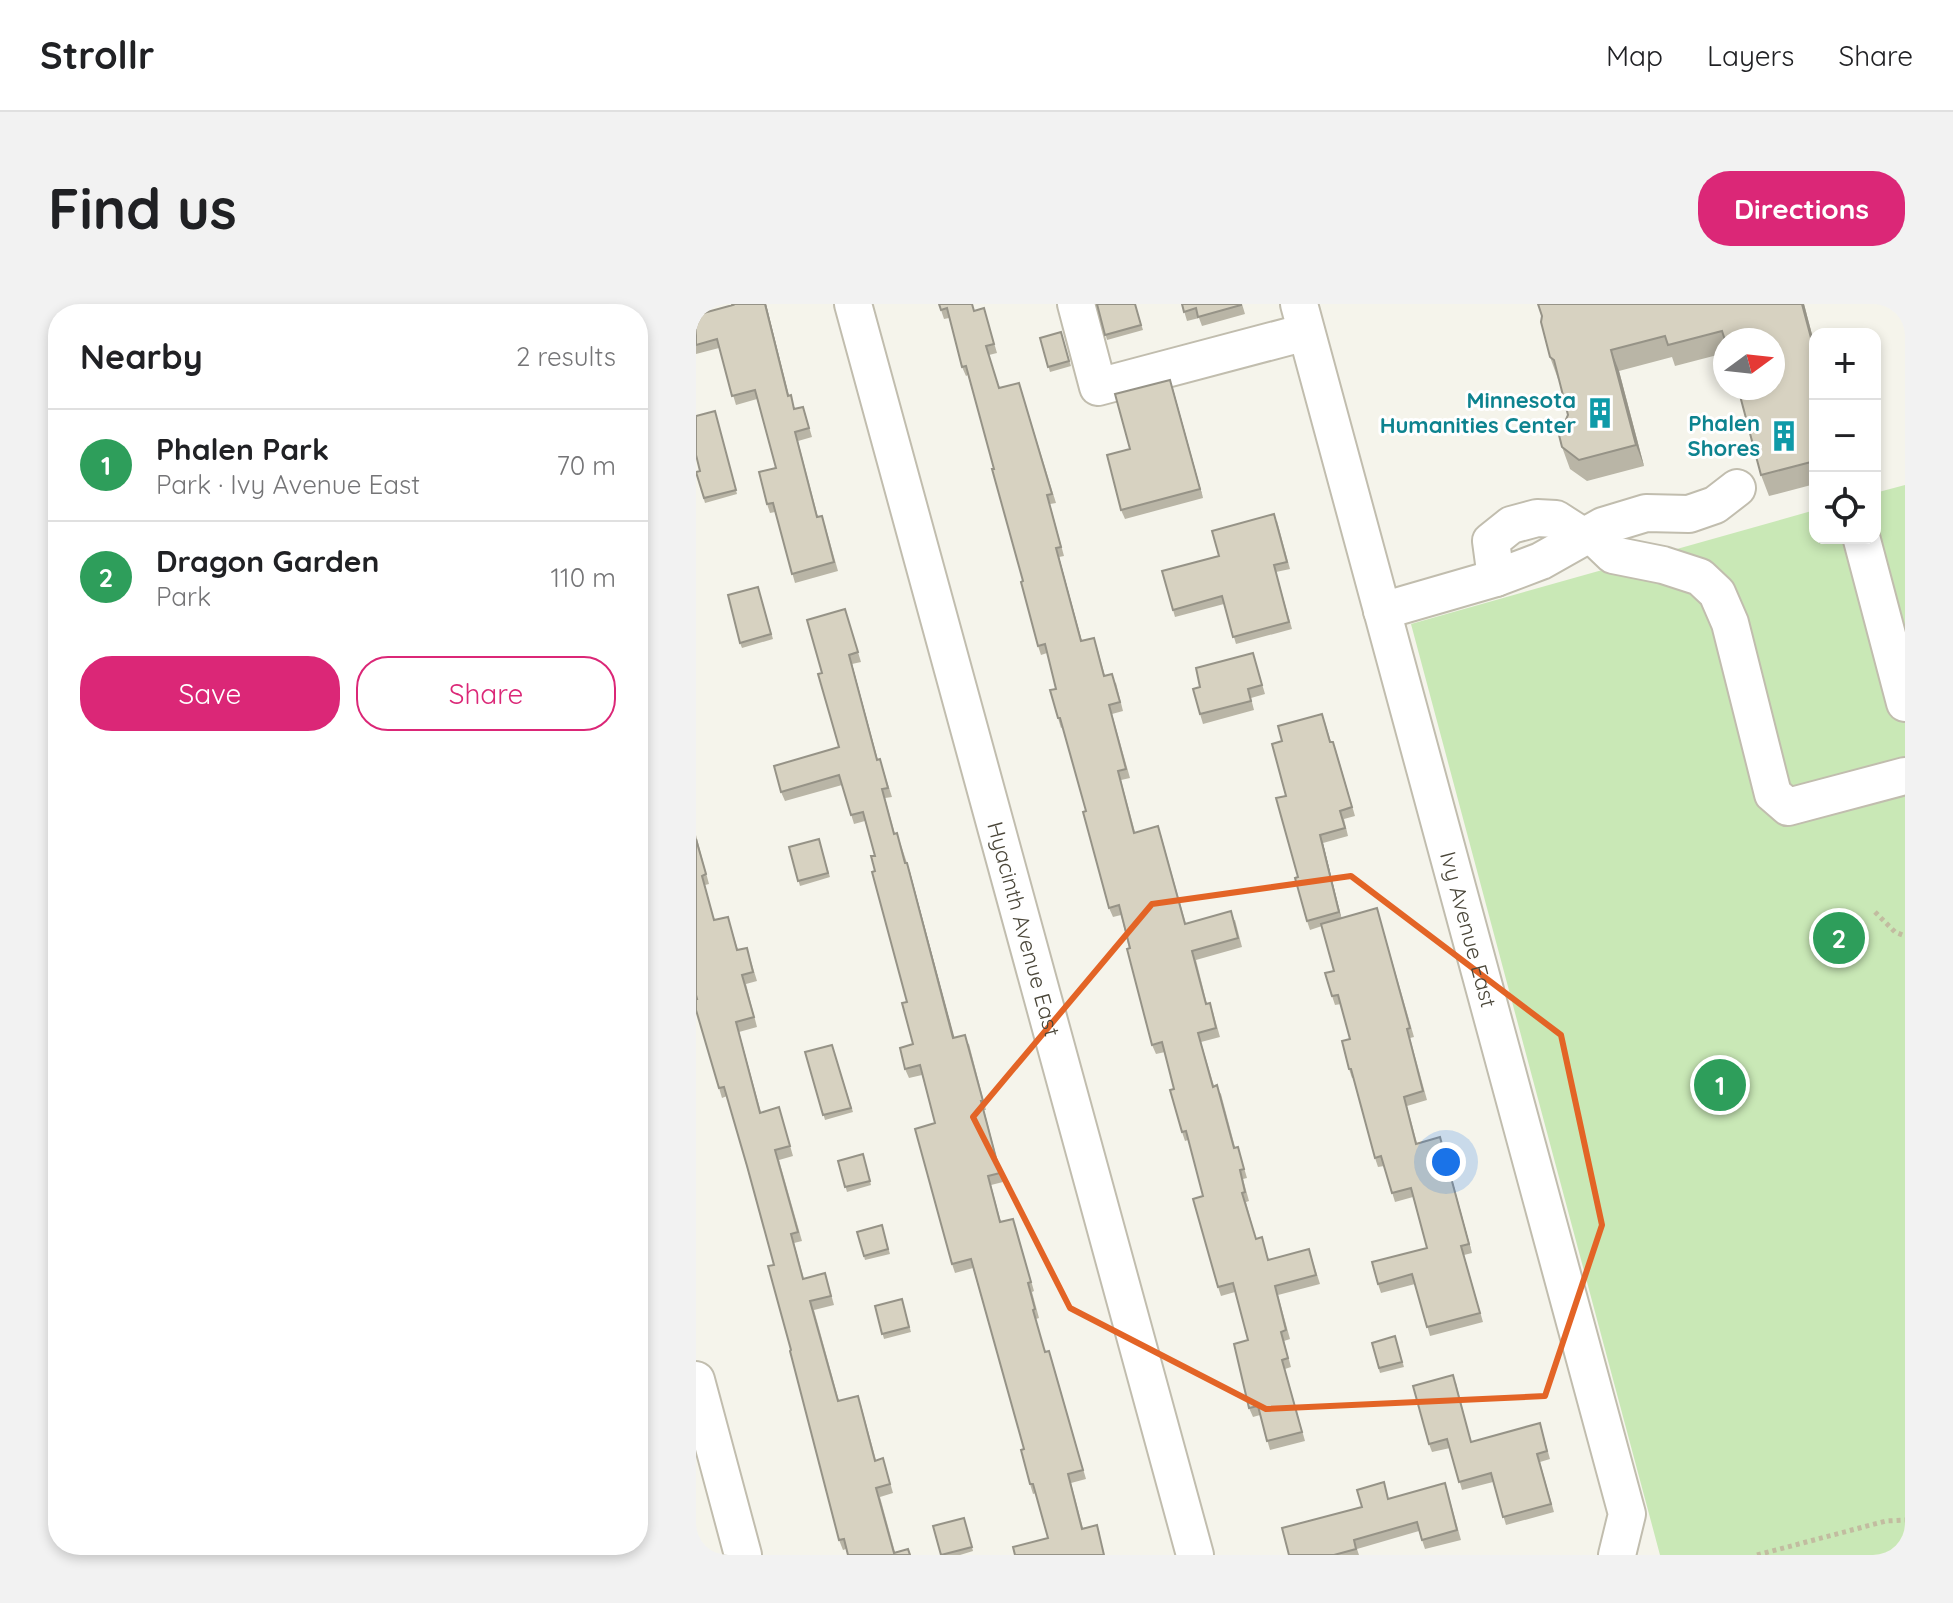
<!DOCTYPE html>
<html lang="en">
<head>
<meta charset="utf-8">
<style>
	:root { --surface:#fff; --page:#f2f2f2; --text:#202124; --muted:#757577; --line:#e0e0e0; --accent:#db2777 }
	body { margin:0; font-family:Quicksand,sans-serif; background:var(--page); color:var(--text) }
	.controls { position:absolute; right:24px; top:24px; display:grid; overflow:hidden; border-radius:16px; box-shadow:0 4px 12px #0003 }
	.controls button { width:72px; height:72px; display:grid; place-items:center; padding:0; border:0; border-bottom:2px solid var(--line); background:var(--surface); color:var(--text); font:40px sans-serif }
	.compass { position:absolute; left:1017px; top:24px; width:72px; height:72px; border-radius:50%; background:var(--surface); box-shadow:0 4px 12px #0003; rotate:75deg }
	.you { position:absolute; left:750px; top:858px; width:28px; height:28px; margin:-20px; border:6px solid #fff; border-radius:50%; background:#1a73e8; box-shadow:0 0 0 12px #1a73e833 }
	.badge { display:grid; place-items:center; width:52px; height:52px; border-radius:50%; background:var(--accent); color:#fff; font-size:26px; font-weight:700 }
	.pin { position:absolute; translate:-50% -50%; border:4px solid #fff; box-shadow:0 2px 8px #0006 }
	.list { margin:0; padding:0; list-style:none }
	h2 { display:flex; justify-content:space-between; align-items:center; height:104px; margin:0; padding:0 32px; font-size:34px }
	h2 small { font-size:26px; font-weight:400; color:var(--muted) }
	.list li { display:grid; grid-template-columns:52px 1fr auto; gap:24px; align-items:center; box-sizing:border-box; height:112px; padding:0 32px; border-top:2px solid var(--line) }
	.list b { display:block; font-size:30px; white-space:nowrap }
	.list p { margin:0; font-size:26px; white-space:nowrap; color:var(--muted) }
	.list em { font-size:26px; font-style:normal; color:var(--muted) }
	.actions { display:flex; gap:16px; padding:24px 32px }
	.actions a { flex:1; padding:18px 0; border:2px solid var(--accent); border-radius:32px; text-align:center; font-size:28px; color:var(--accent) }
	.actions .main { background:var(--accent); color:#fff }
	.icon { flex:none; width:44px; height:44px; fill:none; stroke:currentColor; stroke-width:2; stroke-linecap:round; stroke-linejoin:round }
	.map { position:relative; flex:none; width:1209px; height:1251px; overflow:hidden; border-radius:32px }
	header { display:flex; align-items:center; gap:48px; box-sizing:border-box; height:112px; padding:0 40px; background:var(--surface); border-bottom:2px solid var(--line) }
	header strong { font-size:38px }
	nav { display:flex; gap:44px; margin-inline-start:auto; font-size:28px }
	.intro { display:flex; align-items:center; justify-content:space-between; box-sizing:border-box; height:192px; padding:0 48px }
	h1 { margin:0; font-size:56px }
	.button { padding:20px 36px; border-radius:32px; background:var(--accent); color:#fff; font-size:28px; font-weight:700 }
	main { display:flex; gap:48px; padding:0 48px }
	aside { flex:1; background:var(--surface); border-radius:32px; box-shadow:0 4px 12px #0003 }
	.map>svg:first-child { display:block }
	.green { fill:#c9e8b6 }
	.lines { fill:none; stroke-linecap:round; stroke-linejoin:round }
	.minor-casing { stroke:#c1bdae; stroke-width:40 }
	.path { stroke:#c2bca0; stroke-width:5; stroke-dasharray:4 4; stroke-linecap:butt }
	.minor { stroke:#fff; stroke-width:36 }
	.wall { fill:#b9b5a6 }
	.shaded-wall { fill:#969387 }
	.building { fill:#d7d2c1; stroke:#969387; stroke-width:2 }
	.marked { fill:none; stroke:#e36426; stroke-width:6; stroke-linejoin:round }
	.labels { text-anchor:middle; stroke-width:6; stroke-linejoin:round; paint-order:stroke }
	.culture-label { font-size:22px; font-weight:bold; fill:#0d838f; stroke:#fff; text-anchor:end }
	.street-label { font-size:22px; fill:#4a4639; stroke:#fff }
</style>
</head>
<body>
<header>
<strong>Strollr</strong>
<nav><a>Map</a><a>Layers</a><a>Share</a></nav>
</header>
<div class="intro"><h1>Find us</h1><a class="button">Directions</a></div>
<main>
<aside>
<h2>Nearby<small>2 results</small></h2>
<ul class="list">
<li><span class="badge" style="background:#2e9e5b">1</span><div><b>Phalen Park</b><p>Park · Ivy Avenue East</p></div><em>70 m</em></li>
<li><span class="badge" style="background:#2e9e5b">2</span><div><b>Dragon Garden</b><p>Park</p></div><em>110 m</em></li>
</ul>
<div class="actions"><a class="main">Save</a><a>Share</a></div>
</aside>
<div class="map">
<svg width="1209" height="1251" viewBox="0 0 1209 1251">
	<rect width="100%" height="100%" fill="#f5f4eb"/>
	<!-- green -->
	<polygon class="green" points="1209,181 1209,1251 964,1251 715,320 1119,206 1119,234 1179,234 1179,189"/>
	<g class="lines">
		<defs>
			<g id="minor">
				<path id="s1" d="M157,0l342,1251"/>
				<polyline points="380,0 402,83 610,28"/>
				<path id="s2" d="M603,0l328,1210 -10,41"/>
				<polyline points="894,229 917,251 967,261 1004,273 1021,289 1034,319 1077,490 1092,503 1209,472"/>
				<polyline points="1166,236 1209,399"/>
				<polyline points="800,274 795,237 815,221 841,214 860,215 888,233"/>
				<polyline points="686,307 800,274 845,257 907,222 950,209 993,210 1019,201 1041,184"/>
				<polyline points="0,1076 47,1251"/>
			</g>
		</defs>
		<!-- minor casing -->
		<use href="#minor" class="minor-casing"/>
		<!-- path -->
		<g class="path">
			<polyline points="1179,608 1199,628 1209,632"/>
			<polyline points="1061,1251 1190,1217 1209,1216"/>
		</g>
		<!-- minor -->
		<use href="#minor" class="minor"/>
	</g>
	<!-- wall -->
	<g class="wall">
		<polygon points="36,0 70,0 93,91 99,105 107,103 110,112 116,133 102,137 122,213 129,221 142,267 99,279 79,208 74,209 71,200 80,164 61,95 40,101 23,44 0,50 0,11 37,1"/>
		<polygon points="243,0 276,0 278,7 288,4 301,49 293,51 303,84 323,79 360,199 354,200 368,252 363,253 386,337 401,343 409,372 420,379 427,407 416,410 434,474 425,476 439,528 465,531 490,620 539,616 546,643 500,656 511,700 517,708 524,733 505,738 518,782 525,790 539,843 542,843 551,874 547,875 553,897 550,898 560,935 566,933 572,956 613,945 624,980 582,991 594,1035 588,1037 595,1063 589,1065 609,1137 574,1146 564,1111 557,1113 553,1104 552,1036 539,988 525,992 522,983 507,892 492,836 489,837 486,828 478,785 469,748 460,750 456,741 425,611 417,613 413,604 390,507 367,423 365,424 362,414 360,385 351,349 345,351 342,342 327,277 298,165 272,71 270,72 266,63 253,14 248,15"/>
		<polygon points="401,0 439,0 447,26 411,36"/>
		<polygon points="486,0 546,0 549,10 506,22 503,14 491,17"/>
		<polygon points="1108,0 1119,42 1119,180 1073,192 1065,171 1029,36 1029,49 979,62 976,53 923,67 948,162 891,177 874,165 866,143 872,111 863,75 862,75 854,53 846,12"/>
		<polygon points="365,28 375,62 354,68 344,34"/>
		<polygon points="477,85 507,194 429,215 425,206 434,145"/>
		<polygon points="20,112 41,190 9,199 0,168 4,167"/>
		<polygon points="581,217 594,265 580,268 596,325 540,340 528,300 479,313 477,306 523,252"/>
		<polygon points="62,283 77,335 46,344 44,339"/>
		<polygon points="149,305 165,358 156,360 182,456 184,455 196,493 189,494 199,530 204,538 214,568 258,734 273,740 290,806 288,806 307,878 295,881 305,918 320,924 338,987 336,988 343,1014 340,1015 349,1048 353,1047 356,1056 390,1175 375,1179 387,1224 401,1221 404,1230 352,1234 340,1189 337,1190 334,1180 328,1145 277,964 259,969 256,960 239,819 226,771 213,774 209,765 217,740 211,698 179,567 179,552 169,517 158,520 146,481 89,497 85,488 143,443 126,369"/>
		<polygon points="557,349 569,390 555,394 558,406 507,420 504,410 504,383"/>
		<polygon points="629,418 635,438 640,446 659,512 648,515 652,532 627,539 645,614 681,604 718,733 714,734 731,796 711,802 721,839 744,833 776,949 768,951 787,1018 734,1032 719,980 685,989 682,980 731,944 717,893 699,898 688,862 682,863 679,854 657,774 656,774 653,765 654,735 645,700 639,701 636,692 638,667 626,622 614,626 611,617 602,573 586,437"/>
		<polygon points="0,531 13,580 9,581 18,616 32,613 42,646 51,644 61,677 50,680 61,723 43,728 65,808 83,803 97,852 83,856 106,937 98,939 108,975 132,979 138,1001 118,1006 143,1097 165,1101 180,1156 190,1164 197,1189 184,1193 199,1248 212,1245 215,1251 152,1251 150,1245 147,1246 143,1236 95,1046 78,961 31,792 26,794 23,784 1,695"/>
		<polygon points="123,535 134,573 104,582 93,543"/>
		<polygon points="136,741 157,808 129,816 109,748"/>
		<polygon points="167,850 175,881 151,888 142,857"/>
		<polygon points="186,921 194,950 169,956 161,928"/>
		<polygon points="206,995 215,1028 188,1035 179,1002"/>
		<polygon points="699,1032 708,1063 684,1069 676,1039"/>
		<polygon points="760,1079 775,1138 844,1119 854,1155 844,1158 858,1208 810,1221 797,1178 766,1186 754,1144 736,1148 733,1140"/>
		<polygon points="752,1189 765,1236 729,1245 723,1227 661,1245 663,1251 593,1251 666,1203 693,1194"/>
		<polygon points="268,1214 277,1247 264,1251 245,1251"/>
	</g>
	<!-- shaded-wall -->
	<g class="shaded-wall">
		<polygon points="69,0 70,0 95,101 92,92"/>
		<polygon points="1106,0 1108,0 1119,42 1119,49"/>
		<polygon points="915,46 923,67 948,162 940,141"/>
		<polygon points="474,76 477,85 507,194 504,185"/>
		<polygon points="360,244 363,253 388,346 385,337"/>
		<polygon points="153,351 156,360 184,465 181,456"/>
		<polygon points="624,531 627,539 646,616 643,608"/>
		<polygon points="211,559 214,568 261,743 257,734"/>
		<polygon points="40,718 43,728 67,818 64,809"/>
		<polygon points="744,833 747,842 776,949 773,940"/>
	</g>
	<!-- building -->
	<g class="building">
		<polygon points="36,0 69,0 92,92 95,91 98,105 107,103 113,124 99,128 121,213 126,212 138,258 96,270 77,199 71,200 63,168 80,164 59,86 36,92 21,35 0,41 0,11 37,1"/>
		<polygon points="243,0 276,0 278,7 288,4 298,40 290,42 303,84 323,79 356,190 351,191 365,243 360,244 385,337 398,334 408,372 416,370 424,398 413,401 430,465 422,467 438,529 462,522 489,620 535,607 542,634 496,647 510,700 514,699 520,724 502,729 517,783 521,781 538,844 542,843 548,865 544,866 549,888 546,889 560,935 566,933 572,956 613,945 620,971 579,982 590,1026 585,1028 592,1054 586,1056 606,1128 571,1137 562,1102 553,1104 538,1040 552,1036 537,979 522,983 497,895 507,892 490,827 486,828 474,786 478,785 466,738 456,741 431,645 434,644 423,601 413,604 387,508 390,507 364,414 362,414 354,386 360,385 349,340 342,342 325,278 327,277 296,165 298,165 270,62 266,63 251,4 245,6"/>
		<polygon points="401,0 439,0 445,21 409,31"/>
		<polygon points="486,0 545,0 545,1 502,13 500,4 488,8"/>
		<polygon points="842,0 1106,0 1119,49 1119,157 1065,171 1042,84 1077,84 1077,36 1029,36 1026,27 972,41 969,32 915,46 940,141 883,156 866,143 863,131 872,111 858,56 854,53 845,18 846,12"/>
		<polygon points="365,28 373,57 352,63 344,34"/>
		<polygon points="474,76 504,185 425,206 411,151 434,145 419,90"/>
		<polygon points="19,107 40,186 8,194 0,168 4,167 0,151 0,112"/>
		<polygon points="578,210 591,258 578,261 593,318 537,333 526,292 477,306 466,267 523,252 516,227"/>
		<polygon points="62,283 75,330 44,339 32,291"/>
		<polygon points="149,305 162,348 153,351 181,456 184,455 192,484 186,485 198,530 201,529 209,559 211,559 257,734 269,731 287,797 285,797 304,869 292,872 304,918 317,915 335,978 332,979 339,1005 337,1006 349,1048 353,1047 387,1166 372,1170 386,1225 401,1221 408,1251 319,1251 317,1243 352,1234 337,1180 334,1180 325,1146 328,1145 275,955 256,960 219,825 239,819 224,761 209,765 204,744 217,740 206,699 211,698 176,568 179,567 175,552 179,552 167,508 155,511 143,471 85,488 78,462 143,443 122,370 126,369 111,316"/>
		<polygon points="557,349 566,381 552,385 555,397 504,410 497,385 504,383 500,364"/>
		<polygon points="626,410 634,438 637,438 656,503 644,507 649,524 624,531 643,608 611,617 599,574 602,573 580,494 590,492 576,440 586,437 582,422"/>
		<polygon points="0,535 10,570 6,572 18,616 32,613 41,646 51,644 57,668 46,671 58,713 40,718 64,809 83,803 94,842 79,846 102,928 95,930 107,975 129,969 135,992 114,997 142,1097 162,1092 179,1157 187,1154 194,1180 180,1184 198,1249 212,1245 214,1251 152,1251 148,1235 143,1236 94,1047 95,1046 72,962 78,961 51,862 28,783 23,784 0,706 0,695 1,695 0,691"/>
		<polygon points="123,535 132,569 102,577 93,543"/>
		<polygon points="681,604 714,724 711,725 727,787 708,793 720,840 744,833 773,940 765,942 784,1009 731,1023 716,970 682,980 676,958 731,944 715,884 696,889 685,852 679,854 655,765 653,765 646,737 654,735 642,691 636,692 629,669 638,667 625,620"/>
		<polygon points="136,741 155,804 127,811 109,748"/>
		<polygon points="167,850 174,877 149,883 142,857"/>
		<polygon points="186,921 192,945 168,952 161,928"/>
		<polygon points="206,995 213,1023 186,1030 179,1002"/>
		<polygon points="699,1032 706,1058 683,1064 676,1039"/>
		<polygon points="757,1071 775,1138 844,1119 851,1147 841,1150 855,1200 807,1213 795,1169 763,1178 751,1135 733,1140 717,1082"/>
		<polygon points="688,1178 692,1195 749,1179 761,1226 726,1236 721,1218 658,1236 660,1245 638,1251 593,1251 586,1224 666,1203 661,1186"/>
		<polygon points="268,1214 276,1243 245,1251 237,1222"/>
	</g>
	<!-- marked area -->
	<path class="marked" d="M655,572l210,159 41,190 -57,171 -279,13 -196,-101 -97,-191 179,-213z"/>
	<!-- icons -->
	<defs>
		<symbol id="building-bare" viewBox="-9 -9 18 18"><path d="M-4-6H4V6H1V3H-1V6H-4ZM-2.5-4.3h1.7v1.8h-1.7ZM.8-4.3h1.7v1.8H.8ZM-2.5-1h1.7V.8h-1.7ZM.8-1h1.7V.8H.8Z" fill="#0f9aa8" stroke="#fff" stroke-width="2.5" paint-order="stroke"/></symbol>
	</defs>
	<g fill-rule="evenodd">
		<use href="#building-bare" x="882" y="87" width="44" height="44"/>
		<use href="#building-bare" x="1066" y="110" width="44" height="44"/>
	</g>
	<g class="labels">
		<!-- culture labels -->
		<g class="culture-label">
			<text x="880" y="104">Minnesota<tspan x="880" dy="25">Humanities Center</tspan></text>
			<text x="1064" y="127">Phalen<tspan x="1064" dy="25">Shores</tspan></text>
		</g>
		<!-- street labels -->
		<g class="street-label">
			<text dy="8" stroke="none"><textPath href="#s2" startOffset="648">Ivy Avenue East</textPath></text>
			<text dy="8" stroke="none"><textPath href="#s1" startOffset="648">Hyacinth Avenue East</textPath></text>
		</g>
	</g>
</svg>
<div class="controls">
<button>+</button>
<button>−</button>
<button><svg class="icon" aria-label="locate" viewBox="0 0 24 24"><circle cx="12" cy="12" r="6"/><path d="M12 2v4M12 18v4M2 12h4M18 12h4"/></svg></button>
</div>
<svg class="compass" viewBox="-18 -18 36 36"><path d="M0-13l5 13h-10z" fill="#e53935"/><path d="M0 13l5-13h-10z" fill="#757577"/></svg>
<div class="you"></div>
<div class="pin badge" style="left:1024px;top:781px;background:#2e9e5b">1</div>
<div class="pin badge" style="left:1143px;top:634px;background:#2e9e5b">2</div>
</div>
</main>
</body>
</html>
